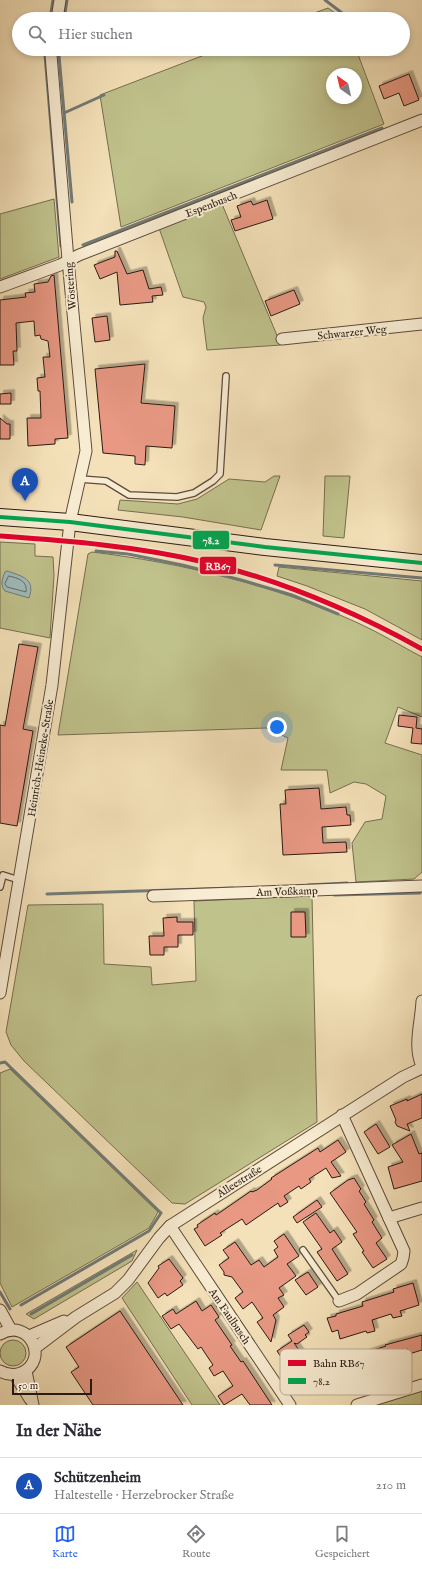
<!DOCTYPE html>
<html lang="de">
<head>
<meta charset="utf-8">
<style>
	:root { --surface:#fff; --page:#f7f7f7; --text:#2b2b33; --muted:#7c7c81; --line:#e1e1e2; --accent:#2563eb }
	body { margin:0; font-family:"IM FELL English",serif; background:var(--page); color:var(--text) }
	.compass { position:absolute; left:326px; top:68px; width:36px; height:36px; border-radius:50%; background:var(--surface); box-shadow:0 2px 6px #0003; rotate:326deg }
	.scale { position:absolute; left:12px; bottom:10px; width:80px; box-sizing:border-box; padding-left:4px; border:2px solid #2b1b13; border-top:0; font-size:11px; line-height:14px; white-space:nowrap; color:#2b1b13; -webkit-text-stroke:3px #f8ecd2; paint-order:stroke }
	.you { position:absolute; left:277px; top:727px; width:14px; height:14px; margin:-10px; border:3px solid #fff; border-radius:50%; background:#1a73e8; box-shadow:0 0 0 6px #1a73e833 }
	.badge { display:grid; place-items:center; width:26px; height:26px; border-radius:50%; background:var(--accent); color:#fff; font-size:13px; font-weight:700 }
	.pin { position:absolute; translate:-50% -33px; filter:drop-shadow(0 1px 2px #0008) }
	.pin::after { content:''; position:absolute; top:21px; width:14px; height:12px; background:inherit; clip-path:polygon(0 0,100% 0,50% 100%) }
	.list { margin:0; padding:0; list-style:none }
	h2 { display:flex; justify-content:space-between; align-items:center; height:52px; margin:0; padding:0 16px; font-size:17px }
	h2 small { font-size:13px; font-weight:400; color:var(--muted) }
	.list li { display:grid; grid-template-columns:26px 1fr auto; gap:12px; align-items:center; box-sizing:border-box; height:56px; padding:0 16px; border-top:1px solid var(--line) }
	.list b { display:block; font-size:15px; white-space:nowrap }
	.list p { margin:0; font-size:13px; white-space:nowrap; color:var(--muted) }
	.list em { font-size:13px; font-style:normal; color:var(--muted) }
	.icon { flex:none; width:22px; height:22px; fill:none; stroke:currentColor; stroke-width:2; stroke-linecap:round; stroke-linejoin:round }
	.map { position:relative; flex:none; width:422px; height:1405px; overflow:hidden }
	.search { position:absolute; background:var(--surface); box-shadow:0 2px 6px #0003; left:12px; right:12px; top:12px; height:44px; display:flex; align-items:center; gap:10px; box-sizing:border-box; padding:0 14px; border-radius:22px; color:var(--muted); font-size:15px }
	.sheet { height:108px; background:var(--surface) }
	nav { display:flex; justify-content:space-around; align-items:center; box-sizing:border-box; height:56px; border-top:1px solid var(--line); background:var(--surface); font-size:11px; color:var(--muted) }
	nav a { display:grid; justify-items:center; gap:2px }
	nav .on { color:var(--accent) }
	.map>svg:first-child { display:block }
	.green { fill:#c0c28c; stroke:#766e50; fill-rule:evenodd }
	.water { fill:#a0bbba; stroke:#717b77 }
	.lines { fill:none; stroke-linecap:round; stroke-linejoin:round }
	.shore { stroke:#666b66; stroke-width:1 }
	.stream { stroke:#717b77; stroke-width:3 }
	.building { fill:#e89883; stroke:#2b1b13; filter:url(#shadow) }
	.service-casing { stroke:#5d4c3c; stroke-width:8 }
	.minor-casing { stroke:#5d4c3c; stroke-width:13 }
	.secondary-casing { stroke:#2b1b13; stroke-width:18 }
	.service { stroke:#f8ecd2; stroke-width:5.5 }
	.minor { stroke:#f8ecd2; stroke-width:11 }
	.secondary { stroke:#f8ecd2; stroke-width:16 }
	.bus-1-casing { stroke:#f8ecd2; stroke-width:7 }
	.bus-1 { stroke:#00a651; stroke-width:4 }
	.rail-1-casing { stroke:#f8ecd2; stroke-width:8 }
	.rail-1 { stroke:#e4002b; stroke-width:5 }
	.labels { text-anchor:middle; stroke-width:4; stroke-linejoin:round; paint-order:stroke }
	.street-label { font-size:11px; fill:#2b1b13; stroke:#f8ecd2 }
	.key { fill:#f8ecd2; stroke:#baad99; stroke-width:1 }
	.key-label { font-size:11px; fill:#2b1b13 }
	.line-badge { stroke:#f8ecd2; stroke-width:1.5 }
	.badge-label { font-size:11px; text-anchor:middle; font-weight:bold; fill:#fff }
</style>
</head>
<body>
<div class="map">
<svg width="422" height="1405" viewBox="0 0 422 1405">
	<defs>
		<filter id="shadow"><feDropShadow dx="3.5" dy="-3.5" stdDeviation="0" flood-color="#0004"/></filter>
	</defs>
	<rect width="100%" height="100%" fill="#f4e1b9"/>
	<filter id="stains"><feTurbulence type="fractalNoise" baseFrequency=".005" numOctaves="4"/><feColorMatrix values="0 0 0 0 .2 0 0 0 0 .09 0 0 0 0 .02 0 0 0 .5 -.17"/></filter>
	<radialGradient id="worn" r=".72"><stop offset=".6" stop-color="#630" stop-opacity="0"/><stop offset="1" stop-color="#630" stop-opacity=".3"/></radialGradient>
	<!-- green -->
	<g class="green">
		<polygon points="328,8 344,19 298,19"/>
		<path d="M220,49h136l28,75 -263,103 -21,-132zM332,74h24v24h-24z"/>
		<polygon points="54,199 59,257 0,279 0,214"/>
		<polygon points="222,204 281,345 207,350 203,318 206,307 204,302 183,297 159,228"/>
		<polygon points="274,476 280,476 261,530 183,517 118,510 120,500 178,504 197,499 229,479 265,482"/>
		<polygon points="325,476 350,476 344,538 323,536"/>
		<polygon points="0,542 35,544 35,556 53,557 54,575 50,638 0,628"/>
		<path d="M92,552c91,11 182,33 266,71 22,10 43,23 64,34v60l-24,-10 -13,36 37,12v117l-8,7 -58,3 -4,-39 13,-21 17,-3 4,-23 -20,-12 -12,-2 -24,11 -3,-23h-46l7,-32 -22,-10 -208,7 30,-181z"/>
		<polygon points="279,567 422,581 422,640 365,609 307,586 277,576"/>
		<polygon points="312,896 317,1122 185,1204 172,1203 24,1061 11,1045 6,1032 28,905 103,904 104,964 151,967 152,985 196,981 194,901"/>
		<polygon points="10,1069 158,1212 149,1228 12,1307 0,1283 0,1073"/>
		<polygon points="137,1250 132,1261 34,1319 26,1314"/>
		<polygon points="137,1282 220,1405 192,1405 122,1298"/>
		<circle cx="13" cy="1353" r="13"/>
		<polygon points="422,1391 422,1405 375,1405"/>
	</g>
	<!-- water -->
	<path class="water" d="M7,571c15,5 29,8 22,27l-24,-7c-5,-6 -3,-12 0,-19z"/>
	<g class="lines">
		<!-- shore -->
		<path class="shore" d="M9,576c9,2 19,5 17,16l-19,-5 -2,-3z"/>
		<!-- stream -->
		<g class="stream">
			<polyline points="325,0 350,19"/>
			<polyline points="50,19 53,0"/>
			<polyline points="64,19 67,0"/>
			<polyline points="46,49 45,55 61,246"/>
			<polyline points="60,49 59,56 72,202"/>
			<polyline points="64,113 104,95"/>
			<polyline points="83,245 382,128"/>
			<polyline points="96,551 128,554 182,565 241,580 292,595 338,614"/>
			<polyline points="275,565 422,578"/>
			<polyline points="308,885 347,883"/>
			<polyline points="47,894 233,888"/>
			<polyline points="334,895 420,893"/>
			<polyline points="0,1063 5,1062 161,1213 149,1231 21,1305"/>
			<polyline points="0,1292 10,1309"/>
			<polyline points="31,1314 132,1255"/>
		</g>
	</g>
	<!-- building -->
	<g class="building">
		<polygon points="409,74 419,100 404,106 399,93 384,99 379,86"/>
		<polygon points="267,200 273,219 235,231 231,220 241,217 237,206 251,201 253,205"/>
		<polygon points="115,251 117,251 127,274 143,270 149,289 161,287 163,295 152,296 153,302 120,305 117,272 100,279 94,265 115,257"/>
		<polygon points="54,275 68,438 55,439 55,444 28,446 27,418 41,418 40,391 38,391 37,378 45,377 43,357 50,357 48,341 41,339 40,335 35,336 34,321 16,323 17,351 13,351 14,365 0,365 0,300 26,297 25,293 35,292 34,284 48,282 51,276"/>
		<polygon points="294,290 300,304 271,316 265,301"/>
		<polygon points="107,316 110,340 95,342 92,318"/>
		<polygon points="145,364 141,403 175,406 172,448 146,446 145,465 135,464 135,456 103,453 95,369"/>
		<polygon points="11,393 11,404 0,404 0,394"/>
		<polygon points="0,418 7,424 10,424 10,439 0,439"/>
		<polygon points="19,644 38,647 23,729 33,731 17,826 0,823 0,725 5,726"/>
		<polygon points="399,715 417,717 416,728 422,729 422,744 411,743 413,728 398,726"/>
		<polygon points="319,788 321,809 346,807 347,815 350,815 351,825 322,827 323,843 346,842 347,852 283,855 280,804 286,804 285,790"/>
		<polygon points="291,912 305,912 306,937 291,937"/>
		<polygon points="177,917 177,922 193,922 193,935 178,935 178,947 164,947 164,955 150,955 149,936 164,936 163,918"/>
		<polygon points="422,1094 422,1118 407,1124 410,1131 397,1126 395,1122 396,1120 390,1106 407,1099 407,1101"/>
		<polygon points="376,1124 390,1147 378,1154 364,1132"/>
		<polygon points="411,1134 419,1154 422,1153 422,1181 394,1189 388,1167 403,1162 392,1145"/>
		<polygon points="338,1140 346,1152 331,1162 341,1176 332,1178 326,1168 309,1179 311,1182 301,1189 299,1186 284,1196 288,1202 280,1207 278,1203 246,1225 242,1219 220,1233 222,1235 205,1246 194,1229 198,1227 197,1225 215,1213 216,1215 222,1211 251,1191 252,1192 257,1190 272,1179 271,1178 318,1148 320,1152"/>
		<polygon points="354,1178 361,1189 359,1191 366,1202 364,1204 374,1220 372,1222 382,1238 376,1243 387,1259 373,1268 362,1252 364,1251 353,1234 357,1232 330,1193 348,1180"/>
		<polygon points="317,1200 322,1207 297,1223 293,1217"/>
		<polygon points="316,1213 330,1233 334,1230 342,1242 332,1249 348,1274 337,1281 317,1252 322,1249 303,1222"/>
		<polygon points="284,1234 299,1256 287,1264 296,1276 279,1288 284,1295 278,1298 284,1307 273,1315 276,1320 271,1342 257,1322 263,1318 252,1302 243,1309 235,1298 243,1292 232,1277 224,1275 224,1272 219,1265 229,1258 223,1250 235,1242 251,1265 259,1260 264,1267 278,1257 274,1250 278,1247 274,1241"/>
		<polygon points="169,1259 183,1278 180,1281 183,1285 167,1296 165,1293 158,1298 148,1283 159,1268 158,1266"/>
		<polygon points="308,1272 318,1287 306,1295 295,1280"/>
		<polygon points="413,1283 419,1305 400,1311 402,1316 393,1318 391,1314 372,1320 375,1331 367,1333 366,1331 340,1339 338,1330 332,1332 327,1318 336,1316 336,1314 363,1306 362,1302 394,1292 393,1289"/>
		<polygon points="196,1301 202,1311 211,1305 219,1317 215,1320 232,1345 230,1346 241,1362 243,1361 272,1405 250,1405 242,1394 224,1405 218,1396 233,1386 223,1371 214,1376 209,1368 213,1365 201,1347 198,1349 179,1324 171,1329 162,1316 173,1309 176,1314"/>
		<polygon points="120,1311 183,1405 93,1405 71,1372 79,1367 66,1347"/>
		<polygon points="304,1325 309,1332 305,1335 307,1337 297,1344 294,1343 303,1356 287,1366 277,1351 292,1341 288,1335"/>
		<polygon points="422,1335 422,1350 409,1354 408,1349 389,1355 393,1369 379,1374 376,1363 368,1365 365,1353 386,1346 385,1345"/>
	</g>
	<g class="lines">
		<defs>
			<g id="service">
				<polyline points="80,479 106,481 129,495 177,497 194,493 213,481 220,474 226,376"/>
				<polyline points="0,887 3,875 19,880"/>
				<polyline points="303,1250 339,1301"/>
			</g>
			<g id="minor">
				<polyline points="57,19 60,0"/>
				<polyline points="0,287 60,265 79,255 422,120"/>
				<polyline points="282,339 422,324"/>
				<polyline points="153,896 422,886"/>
				<polyline points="0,993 52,685 70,522 86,451 68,260 51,55 52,49"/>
				<path d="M422,1001c-1,22 -9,45 0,65"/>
				<polyline points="389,1218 422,1208"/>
				<polyline points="170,1226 290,1405"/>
				<polyline points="339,1301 357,1294 401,1264 403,1258 404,1251 342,1115"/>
				<polyline points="0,1310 11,1330"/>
				<path d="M0,1334c30,-17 50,27 21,39 -8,3 -14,2 -21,-2"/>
				<polyline points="29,1336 64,1321"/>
				<polyline points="35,1348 76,1317 115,1293 128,1280 159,1238 170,1226 403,1077 422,1068"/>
				<polyline points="26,1371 33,1405"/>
				<polyline points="15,1375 30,1399"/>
				<polyline points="357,1405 422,1385"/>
			</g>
			<polyline id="secondary" points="0,517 70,522 265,547 422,563"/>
		</defs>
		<!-- service casing -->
		<use href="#service" class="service-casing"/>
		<!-- minor casing -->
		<use href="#minor" class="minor-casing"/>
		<!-- secondary casing -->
		<use href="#secondary" class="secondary-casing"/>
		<!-- service -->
		<use href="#service" class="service"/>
		<!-- minor -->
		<use href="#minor" class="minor"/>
		<!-- secondary -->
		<use href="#secondary" class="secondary"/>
		<defs>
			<polyline id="bus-1" points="0,517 70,522 265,547 422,563"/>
		</defs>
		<!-- bus-1 casing -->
		<use href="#bus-1" class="bus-1-casing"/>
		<!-- bus-1 -->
		<use href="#bus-1" class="bus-1"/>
		<defs>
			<path id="rail-1" d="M0,536c68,5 137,10 204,26 77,18 149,49 218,87"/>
		</defs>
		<!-- rail-1 casing -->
		<use href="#rail-1" class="rail-1-casing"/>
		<!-- rail-1 -->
		<use href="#rail-1" class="rail-1"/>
	</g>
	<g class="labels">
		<!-- street labels -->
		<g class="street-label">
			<text transform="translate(211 204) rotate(-21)" y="4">Espenbusch</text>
			<text transform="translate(70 286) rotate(-95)" y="4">Wöstering</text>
			<text transform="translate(352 332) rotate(-6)" y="4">Schwarzer Weg</text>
			<text transform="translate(40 758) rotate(-81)" y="4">Heinrich-Heineke-Straße</text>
			<text transform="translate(287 891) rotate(-2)" y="4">Am Voßkamp</text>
			<text transform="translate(239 1181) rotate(-32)" y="4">Alleestraße</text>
			<text transform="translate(230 1316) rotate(56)" y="4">Am Faulbusch</text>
		</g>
	</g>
	<!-- legend -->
	<rect x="280" y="1349" width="132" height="46" rx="6" class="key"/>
	<rect x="288" y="1360" width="18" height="6" fill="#e4002b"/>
	<rect x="288" y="1378" width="18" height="6" fill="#00a651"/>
	<g class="key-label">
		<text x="313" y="1367">Bahn RB67</text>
		<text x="313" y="1385">78.2</text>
	</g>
	<g class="line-badge">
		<rect x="192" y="530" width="38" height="20" rx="4" fill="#00a651"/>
		<rect x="199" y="556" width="38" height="19" rx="4" fill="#e4002b"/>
	</g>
	<g class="badge-label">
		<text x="211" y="544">78.2</text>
		<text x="218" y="570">RB67</text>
	</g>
	<rect width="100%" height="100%" filter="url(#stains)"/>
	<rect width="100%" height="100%" fill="url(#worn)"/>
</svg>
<svg class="compass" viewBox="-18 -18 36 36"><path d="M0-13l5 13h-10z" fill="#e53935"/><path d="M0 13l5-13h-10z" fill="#7c7c81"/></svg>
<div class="scale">50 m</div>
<div class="you"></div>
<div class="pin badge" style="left:25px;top:501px;background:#1a4fb4">A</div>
<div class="search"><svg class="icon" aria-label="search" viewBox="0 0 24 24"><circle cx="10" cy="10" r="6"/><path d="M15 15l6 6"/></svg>Hier suchen</div>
</div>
<section class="sheet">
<h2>In der Nähe<small></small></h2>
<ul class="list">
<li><span class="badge" style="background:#1a4fb4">A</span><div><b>Schützenheim</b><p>Haltestelle · Herzebrocker Straße</p></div><em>210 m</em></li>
</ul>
</section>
<nav>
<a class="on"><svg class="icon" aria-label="map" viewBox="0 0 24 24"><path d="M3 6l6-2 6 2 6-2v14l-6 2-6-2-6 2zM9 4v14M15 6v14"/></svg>Karte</a>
<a><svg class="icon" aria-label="directions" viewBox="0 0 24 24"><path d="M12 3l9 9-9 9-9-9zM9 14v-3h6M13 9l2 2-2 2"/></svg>Route</a>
<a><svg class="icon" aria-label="saved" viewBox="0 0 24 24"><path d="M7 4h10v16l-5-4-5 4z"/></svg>Gespeichert</a>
</nav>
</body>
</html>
